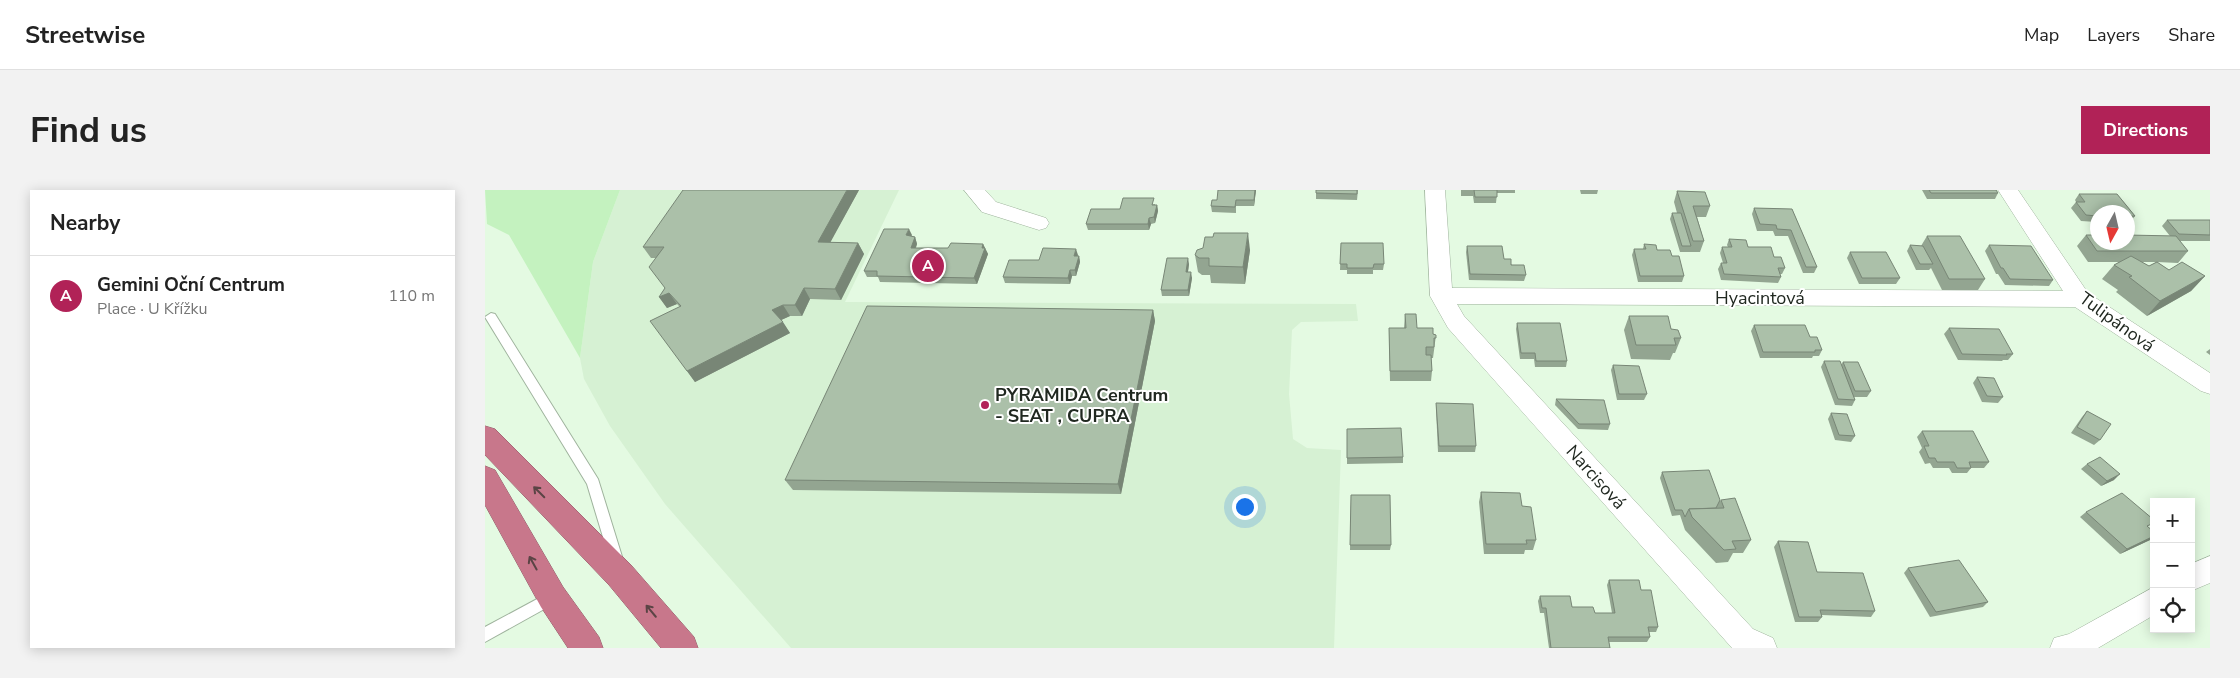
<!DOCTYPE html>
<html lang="en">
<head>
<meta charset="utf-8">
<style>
	:root { --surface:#fff; --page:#f2f2f2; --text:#222; --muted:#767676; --line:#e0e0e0; --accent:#b12257 }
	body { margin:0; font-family:"Nunito Sans",sans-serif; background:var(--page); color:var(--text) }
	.controls { position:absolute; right:15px; bottom:15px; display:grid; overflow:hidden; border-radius:0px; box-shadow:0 2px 12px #0003 }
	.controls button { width:45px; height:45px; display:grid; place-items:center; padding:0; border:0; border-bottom:1px solid var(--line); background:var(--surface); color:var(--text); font:25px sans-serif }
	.compass { position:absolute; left:1605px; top:15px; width:45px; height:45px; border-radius:50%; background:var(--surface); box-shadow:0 2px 12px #0003; rotate:188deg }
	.you { position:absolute; left:759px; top:316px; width:18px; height:18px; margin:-12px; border:4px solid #fff; border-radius:50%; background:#1a73e8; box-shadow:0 0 0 8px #1a73e833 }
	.badge { display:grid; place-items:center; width:32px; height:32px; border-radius:50%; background:var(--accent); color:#fff; font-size:16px; font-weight:700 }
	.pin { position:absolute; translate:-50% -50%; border:2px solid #fff; box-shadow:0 1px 5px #0006 }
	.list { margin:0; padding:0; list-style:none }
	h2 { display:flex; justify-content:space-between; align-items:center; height:65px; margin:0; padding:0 20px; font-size:21px }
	h2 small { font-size:16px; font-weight:400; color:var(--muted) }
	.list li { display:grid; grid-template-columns:32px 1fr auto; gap:15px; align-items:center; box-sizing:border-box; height:80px; padding:0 20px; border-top:1px solid var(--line) }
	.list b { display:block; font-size:19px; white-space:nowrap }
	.list p { margin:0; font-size:16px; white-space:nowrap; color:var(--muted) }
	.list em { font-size:16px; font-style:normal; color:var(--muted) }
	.icon { flex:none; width:28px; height:28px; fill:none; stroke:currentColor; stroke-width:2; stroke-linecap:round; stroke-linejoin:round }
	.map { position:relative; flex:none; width:1725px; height:458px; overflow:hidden; border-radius:0px }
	header { display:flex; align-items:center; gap:30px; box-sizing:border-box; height:70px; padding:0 25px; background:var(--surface); border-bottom:1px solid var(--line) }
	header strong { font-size:24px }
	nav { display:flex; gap:28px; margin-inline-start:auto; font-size:18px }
	.intro { display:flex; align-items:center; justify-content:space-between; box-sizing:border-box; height:120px; padding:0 30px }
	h1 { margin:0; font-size:35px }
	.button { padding:12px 22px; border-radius:0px; background:var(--accent); color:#fff; font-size:18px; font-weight:700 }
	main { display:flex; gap:30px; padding:0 30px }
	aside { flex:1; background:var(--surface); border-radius:0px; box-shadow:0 2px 12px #0003 }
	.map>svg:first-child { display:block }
	.built { fill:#d6f1d3 }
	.green { fill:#c4f2bf }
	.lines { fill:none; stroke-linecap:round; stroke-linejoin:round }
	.lane-casing { stroke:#9fb39d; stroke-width:2 }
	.street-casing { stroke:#9fb39d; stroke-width:1 }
	.highway-casing { stroke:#8d5b66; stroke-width:1 }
	.lane { fill:#fff; fill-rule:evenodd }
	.street { fill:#fff; fill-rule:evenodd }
	.highway { fill:#c8778b; fill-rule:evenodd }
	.wall { fill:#93a591; fill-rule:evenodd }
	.shaded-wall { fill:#788676 }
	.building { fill:#abc0a9; stroke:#788676 }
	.oneway { stroke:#5b4445 }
	.poi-dot { fill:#b12257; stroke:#fff; stroke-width:2 }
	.labels { text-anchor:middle; stroke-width:4; stroke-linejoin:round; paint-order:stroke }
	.street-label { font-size:18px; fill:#202820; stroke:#fff }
	.poi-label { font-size:18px; font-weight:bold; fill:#202820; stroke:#fff; text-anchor:start }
</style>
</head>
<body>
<header>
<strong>Streetwise</strong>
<nav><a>Map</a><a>Layers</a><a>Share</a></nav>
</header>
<div class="intro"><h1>Find us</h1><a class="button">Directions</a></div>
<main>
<aside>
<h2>Nearby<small></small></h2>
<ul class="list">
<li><span class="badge">A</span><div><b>Gemini Oční Centrum</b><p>Place · U Křížku</p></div><em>110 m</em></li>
</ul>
</aside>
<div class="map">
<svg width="1725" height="458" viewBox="0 0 1725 458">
	<rect width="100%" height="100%" fill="#e4fae2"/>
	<!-- built -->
	<polygon class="built" points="135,0 414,0 360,112 871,114 873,131 816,132 807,140 804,204 808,249 822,258 856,260 849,458 306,458 180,314 125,236 99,189 95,168 108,72"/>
	<!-- green -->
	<polygon class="green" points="0,0 135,0 108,72 95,168 24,45 2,34"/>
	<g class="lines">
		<defs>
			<g id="lane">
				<polygon points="6,123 10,124 113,289 139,373 137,377 132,379 127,377 102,294 0,127"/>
				<polygon points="67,401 72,402 74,407 72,412 0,452 0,437"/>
			</g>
			<g id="street">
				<polygon points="479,0 500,0 511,12 561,28 564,33 561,38 554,40 497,22"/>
				<polygon points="940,0 960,0 967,98 1578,101 1513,0 1533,0 1603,103 1725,183 1725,204 1716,201 1590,117 972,114 979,126 1268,439 1288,448 1292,458 1247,458 963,138 945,106"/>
				<polygon points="1725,366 1725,393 1706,401 1706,374"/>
				<polygon points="1669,397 1669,425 1613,458 1565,458 1569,448 1584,444"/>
			</g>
			<g id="highway">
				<polygon points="0,236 10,239 146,375 209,447 213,458 176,458 124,395 0,265"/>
				<polygon points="0,276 10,280 78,397 114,447 118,458 83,458 56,417 0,315"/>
			</g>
		</defs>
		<!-- lane casing -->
		<use href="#lane" class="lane-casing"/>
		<!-- street casing -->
		<use href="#street" class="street-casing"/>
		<!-- highway casing -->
		<use href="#highway" class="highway-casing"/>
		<!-- lane -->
		<use href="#lane" class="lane"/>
		<!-- street -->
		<use href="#street" class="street"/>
		<!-- highway -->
		<use href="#highway" class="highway"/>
	</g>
	<!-- wall -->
	<g class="wall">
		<polygon points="374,0 345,52 373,53 379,64 356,110 325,109 317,126 305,126 296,130 305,143 210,192 202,181 195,117 192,114 182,118 174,107 180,98 171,68 166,68 158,57"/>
		<polygon points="771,0 769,16 751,16 751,23 727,22 726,16 732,10"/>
		<polygon points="831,0 873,0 872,10 831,9"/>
		<polygon points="976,0 1030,0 1030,3 1012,3 1011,13 989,13 988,6 976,6"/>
		<polygon points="1095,0 1113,0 1112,4 1096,4"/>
		<polygon points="1437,0 1511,0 1513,3 1510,9 1442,9"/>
		<polygon points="1192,1 1225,16 1221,27 1212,27 1219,51 1215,62 1195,62 1185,29 1187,23 1192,23 1189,12"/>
		<polygon points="1594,4 1632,4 1650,26 1645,32 1642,32 1642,22 1612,22 1612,32 1596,31 1586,18 1591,12 1590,10"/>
		<polygon points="670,14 670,15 672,15 673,21 670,33 666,34 664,40 603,40 601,34 635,19"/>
		<polygon points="1269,18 1307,19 1332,77 1329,83 1318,83 1303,46 1290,46 1288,41 1272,41 1267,24"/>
		<path d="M1682,30h43v21h-31l9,10 -10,12 -21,-1 12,8 36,6 -14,15 -44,25 -31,-24 2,-2 -16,-11 12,-14 5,-3h-31l-11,-16 9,-11 84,1 -8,-10zM1657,72h14l-7,4z"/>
		<polygon points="427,45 426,46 430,47 432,54 431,58 463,58 498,54 503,64 492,94 395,92 393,87 382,87 379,81"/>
		<polygon points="1442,46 1500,89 1493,100 1457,100 1446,78 1444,80 1431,80 1422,61 1425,55 1436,56"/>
		<polygon points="1244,49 1289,67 1300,78 1297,84 1295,84 1296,87 1293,93 1236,90 1233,79 1236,73 1238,73 1235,63 1237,57 1243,57 1242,55"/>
		<polygon points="856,53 899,74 898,80 888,80 888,84 862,84 862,80 855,80"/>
		<polygon points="1159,54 1187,66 1199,86 1197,92 1153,92 1147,65 1149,59 1158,59"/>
		<polygon points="1504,55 1568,90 1564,96 1520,95 1513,84 1511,84 1500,61"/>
		<polygon points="982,56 1019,69 1041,85 1039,91 984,90 981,62"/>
		<polygon points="765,60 760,94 726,93 725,85 717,85 713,82 710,65"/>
		<polygon points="1365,62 1415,88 1411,94 1374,94 1362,68"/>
		<polygon points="593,65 592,66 594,66 595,72 591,86 587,86 585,94 520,93 518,87"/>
		<polygon points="704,74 703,82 707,88 704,106 677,106 676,100"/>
		<polygon points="668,120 670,131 636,304 308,300 300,290"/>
		<polygon points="920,124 932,138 951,145 948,168 946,168 947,181 946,191 905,191 904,149 904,138 919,138"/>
		<polygon points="1144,126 1186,139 1196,148 1190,163 1188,163 1185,170 1146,169 1139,140"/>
		<polygon points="1032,133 1082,171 1081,177 1050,177 1049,169 1035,169 1031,139"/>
		<polygon points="1269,135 1325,147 1337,160 1334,166 1328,166 1327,168 1275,168 1266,141"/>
		<polygon points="1464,138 1528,164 1523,170 1518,170 1517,171 1473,170 1459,144"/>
		<polygon points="1725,159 1725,165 1721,162"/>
		<polygon points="1339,171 1356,175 1358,172 1386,201 1382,207 1369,207 1370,210 1367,216 1350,215 1336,177"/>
		<polygon points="1128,175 1162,204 1159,210 1132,210 1126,180"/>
		<polygon points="1492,187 1518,207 1513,213 1497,212 1488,193"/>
		<polygon points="1071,209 1125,234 1123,240 1093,239 1070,215"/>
		<polygon points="951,213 991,256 990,262 953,262 951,219"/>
		<polygon points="1602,221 1615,250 1609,255 1586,243 1597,227"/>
		<polygon points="1346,223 1370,246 1366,252 1350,250 1343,229"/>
		<polygon points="862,239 918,267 918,273 862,274"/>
		<polygon points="1437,241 1504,272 1499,278 1486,278 1482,283 1467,283 1464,278 1448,278 1445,273 1440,274 1434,262 1437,258 1432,247"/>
		<polygon points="1602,274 1629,290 1616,296 1596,279"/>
		<polygon points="1177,282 1235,310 1266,350 1258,363 1248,363 1243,372 1231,373 1200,340 1195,325 1187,326 1175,288"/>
		<polygon points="996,302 1037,316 1051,350 1048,360 1040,360 1039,364 999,364 994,312"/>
		<polygon points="866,305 906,355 905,360 865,360"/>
		<polygon points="1601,322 1663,338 1669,342 1669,347 1665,350 1635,364 1595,327"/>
		<polygon points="1293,351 1332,382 1390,421 1386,427 1337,425 1337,427 1333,432 1310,432 1289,357"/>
		<polygon points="1423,378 1503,412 1498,417 1445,427 1419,383"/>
		<polygon points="1124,390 1156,400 1173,437 1171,442 1164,442 1165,447 1162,452 1124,452 1125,458 1064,458 1059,423 1055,423 1053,411 1055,406 1087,417 1110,423 1127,423 1122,395"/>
	</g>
	<!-- shaded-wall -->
	<g class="shaded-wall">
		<polygon points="362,0 374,0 339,64 333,52"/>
		<polygon points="770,0 771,0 769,16 769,10"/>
		<polygon points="672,15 673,21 670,33 669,27"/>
		<polygon points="664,28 666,34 664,40 663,34"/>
		<polygon points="424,39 427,45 424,51 421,45"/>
		<polygon points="763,43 765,60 760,94 758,77"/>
		<polygon points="430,47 432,54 428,64 426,58"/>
		<polygon points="373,53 379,64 356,110 350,99"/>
		<polygon points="498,54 503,64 492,94 489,88"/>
		<polygon points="591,59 593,65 591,72 589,66"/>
		<polygon points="594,66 595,72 591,86 590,80"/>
		<polygon points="703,68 704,74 702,88 701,82"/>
		<polygon points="585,80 587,86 585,94 583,88"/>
		<polygon points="706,82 707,88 704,106 703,100"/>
		<polygon points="1720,86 1706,101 1662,126 1675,111"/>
		<polygon points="319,98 325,109 317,126 310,115"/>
		<polygon points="184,103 192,114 182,118 174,107"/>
		<polygon points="298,115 305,126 294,131 287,120"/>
		<polygon points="668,120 670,131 636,304 633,294"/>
		<polygon points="298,132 305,143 210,192 202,181"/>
		<polygon points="1635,284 1629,290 1616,296 1622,291"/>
		<polygon points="1669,346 1665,350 1635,364 1642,359"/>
	</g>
	<!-- building -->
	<g class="building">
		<polygon points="198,0 362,0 333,52 373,53 350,99 319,98 310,115 298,115 287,120 298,132 202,181 165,131 196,116 184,103 174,107 180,98 164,77 179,57 158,57"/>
		<polygon points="733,0 770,0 769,10 751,10 750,17 726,16 727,10 732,10"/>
		<polygon points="831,0 872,0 872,4 831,3"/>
		<polygon points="989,0 1012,0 1012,7 990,7"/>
		<polygon points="1444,0 1511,0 1513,3 1446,3"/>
		<polygon points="1192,1 1220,2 1225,16 1208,16 1219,51 1208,51"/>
		<polygon points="1594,4 1632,4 1650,26 1642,26 1642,22 1612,22 1612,26 1601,25 1591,12 1600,12"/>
		<polygon points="638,8 669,8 667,15 672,15 669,27 664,28 663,34 601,34 606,19 635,19"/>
		<polygon points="1269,18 1307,19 1332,77 1321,77 1306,40 1292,39 1291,35 1275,34"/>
		<polygon points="1187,23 1196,23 1206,56 1197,56"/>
		<polygon points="1682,30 1725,30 1725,45 1694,44"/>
		<polygon points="399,39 424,39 421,45 430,47 426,58 463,58 466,53 498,54 497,58 500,58 489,88 392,86 392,81 379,81"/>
		<polygon points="729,43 763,43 758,77 724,76 724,68 714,68 710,65 712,60 718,58 720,47 728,47"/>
		<polygon points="1601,45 1612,45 1612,52 1642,52 1642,45 1691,46 1703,61 1612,61"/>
		<polygon points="1442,46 1475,46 1500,89 1464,89"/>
		<polygon points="1244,49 1261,50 1263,57 1286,57 1289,67 1296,67 1300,78 1293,78 1296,87 1239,84 1236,73 1242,73 1237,57 1247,57"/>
		<polygon points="856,53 898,53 899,74 889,74 888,78 862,78 862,74 855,74"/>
		<polygon points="1159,54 1171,55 1172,60 1185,60 1187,66 1194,66 1199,86 1155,86 1149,59 1161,59"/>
		<polygon points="1425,55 1438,56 1448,74 1435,74"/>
		<polygon points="1504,55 1546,56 1568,90 1525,89 1518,78 1516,78"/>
		<polygon points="982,56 1017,56 1019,69 1026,69 1026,75 1039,75 1041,85 985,84"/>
		<polygon points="558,58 591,59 589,66 594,66 590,80 585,80 583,88 518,87 524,70 554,70"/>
		<polygon points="1365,62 1401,62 1415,88 1377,88"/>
		<polygon points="1646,66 1664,76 1672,72 1684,80 1697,72 1720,86 1675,111 1644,87 1647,86 1629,75"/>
		<polygon points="682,68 703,68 701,82 706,82 703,100 676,100"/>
		<polygon points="382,116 668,120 633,294 300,290"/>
		<polygon points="920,124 931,124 932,138 948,138 948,144 951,145 951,148 949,148 949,157 941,157 941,165 946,165 947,181 905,181 904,138 921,138"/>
		<polygon points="1144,126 1183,126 1186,139 1193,140 1196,148 1189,148 1191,155 1151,155"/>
		<polygon points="1032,133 1075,133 1082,171 1051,171 1050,163 1036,163"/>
		<polygon points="1269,135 1320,135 1325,147 1332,147 1337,160 1330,160 1330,162 1278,162"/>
		<polygon points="1464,138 1514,139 1528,164 1521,164 1522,165 1477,164"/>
		<polygon points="1339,171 1355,171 1370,210 1353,209"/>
		<polygon points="1358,172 1373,172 1386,201 1370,201"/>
		<polygon points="1128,175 1154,176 1162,204 1134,204"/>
		<polygon points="1492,187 1509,188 1518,207 1502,206"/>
		<polygon points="1071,209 1119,210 1125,234 1094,234"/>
		<polygon points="951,213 988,214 991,256 954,256"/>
		<polygon points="1602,221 1626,234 1615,250 1592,237"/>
		<polygon points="1346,223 1362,224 1370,246 1354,245"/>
		<polygon points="916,238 918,267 862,268 862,239"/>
		<polygon points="1437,241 1488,241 1504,272 1484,272 1486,278 1472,278 1469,272 1452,272 1450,268 1444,268 1439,256 1444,256"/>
		<polygon points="1615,267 1635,284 1622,291 1602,274"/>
		<polygon points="1224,280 1235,310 1231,318 1204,319 1200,327 1197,320 1190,320 1177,282"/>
		<polygon points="996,302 1035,303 1037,316 1046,317 1051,350 1041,350 1042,354 1001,354"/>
		<polygon points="1637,303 1669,330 1669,333 1662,336 1669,342 1669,346 1642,359 1601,322"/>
		<polygon points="866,305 905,305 906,355 865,355"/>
		<polygon points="1250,308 1266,350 1247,351 1251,359 1239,360 1207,327 1204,319 1239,318 1236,310"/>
		<polygon points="1293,351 1323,352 1332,382 1378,383 1390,421 1335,420 1337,427 1314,427"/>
		<polygon points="1474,370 1503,412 1451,422 1423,378"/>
		<polygon points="1124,390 1154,390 1156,400 1166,400 1173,437 1163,437 1165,447 1123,447 1125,458 1066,458 1061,418 1057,418 1055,406 1085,406 1087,417 1108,417 1110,423 1130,423"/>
	</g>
	<!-- one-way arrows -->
	<defs><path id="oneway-shaft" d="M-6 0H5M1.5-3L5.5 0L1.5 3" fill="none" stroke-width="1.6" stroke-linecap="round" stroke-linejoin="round" transform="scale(1.25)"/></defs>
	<g class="oneway">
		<use href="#oneway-shaft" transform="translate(54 302) rotate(-135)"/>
		<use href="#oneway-shaft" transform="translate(48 373) rotate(-119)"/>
		<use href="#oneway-shaft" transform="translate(166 421) rotate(-130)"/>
	</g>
	<!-- markers -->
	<circle class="poi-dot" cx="500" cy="215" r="5"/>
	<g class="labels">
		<!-- street labels -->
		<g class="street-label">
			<text x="1275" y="114">Hyacintová</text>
			<text transform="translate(1632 132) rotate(36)" y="6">Tulipánová</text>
			<text transform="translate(1111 287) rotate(48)" y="6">Narcisová</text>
		</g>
		<!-- poi labels -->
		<g class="poi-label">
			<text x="510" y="211">PYRAMIDA Centrum<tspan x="510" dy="21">- SEAT , CUPRA</tspan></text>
		</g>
	</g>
</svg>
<div class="controls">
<button>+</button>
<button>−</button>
<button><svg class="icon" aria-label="locate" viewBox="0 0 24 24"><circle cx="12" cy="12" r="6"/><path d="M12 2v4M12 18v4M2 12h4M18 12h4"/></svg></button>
</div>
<svg class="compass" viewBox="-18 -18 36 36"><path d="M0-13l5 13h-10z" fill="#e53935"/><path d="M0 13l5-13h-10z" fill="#767676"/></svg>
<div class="you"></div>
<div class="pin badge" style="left:443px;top:76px">A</div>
</div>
</main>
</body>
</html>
